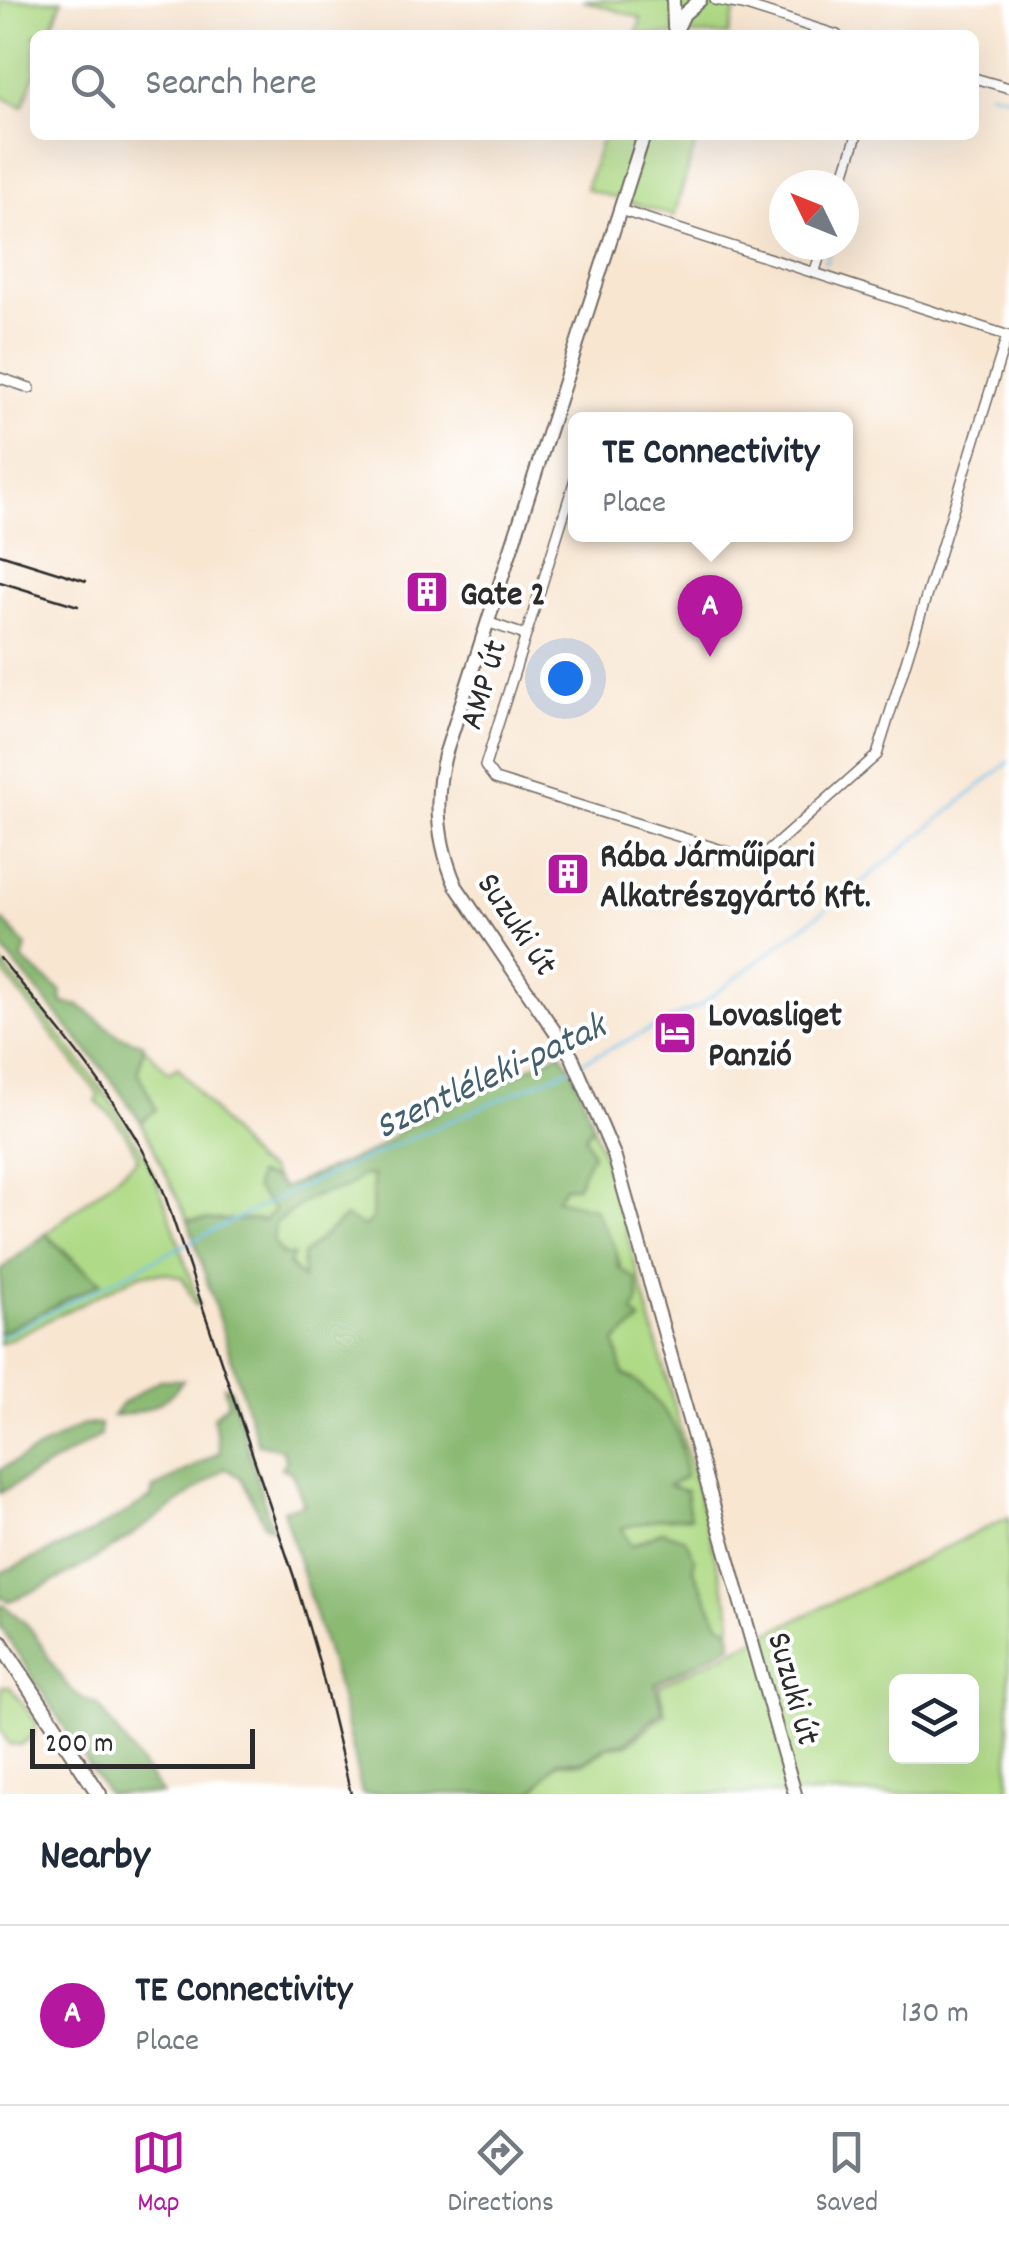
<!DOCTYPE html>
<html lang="en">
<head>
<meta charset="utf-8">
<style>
	:root { --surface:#fff; --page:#f2f2f3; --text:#1f2937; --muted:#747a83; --line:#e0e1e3; --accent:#b5179e }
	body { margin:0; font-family:Dekko,sans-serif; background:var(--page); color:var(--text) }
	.controls { position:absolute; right:30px; bottom:30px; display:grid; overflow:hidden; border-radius:15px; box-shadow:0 10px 40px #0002 }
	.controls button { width:90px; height:90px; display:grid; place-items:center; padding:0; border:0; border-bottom:2px solid var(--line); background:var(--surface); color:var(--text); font:50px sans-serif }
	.compass { position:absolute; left:769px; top:170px; width:90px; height:90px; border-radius:50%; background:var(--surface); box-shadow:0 10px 40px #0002; rotate:313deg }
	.scale { position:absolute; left:30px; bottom:25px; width:225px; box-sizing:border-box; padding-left:10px; border:5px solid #2b2b2b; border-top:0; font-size:28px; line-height:35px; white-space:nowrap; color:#2b2b2b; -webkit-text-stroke:8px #fff; paint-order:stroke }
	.you { position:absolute; left:565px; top:678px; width:35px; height:35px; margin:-25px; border:8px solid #fff; border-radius:50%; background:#1a73e8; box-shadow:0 0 0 15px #1a73e833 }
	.badge { display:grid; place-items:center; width:65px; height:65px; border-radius:50%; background:var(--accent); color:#fff; font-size:32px; font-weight:700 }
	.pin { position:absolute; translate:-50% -82px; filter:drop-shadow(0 2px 5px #0008) }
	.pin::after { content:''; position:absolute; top:52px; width:35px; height:30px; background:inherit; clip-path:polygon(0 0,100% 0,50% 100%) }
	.popup { position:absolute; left:568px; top:412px; width:285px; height:130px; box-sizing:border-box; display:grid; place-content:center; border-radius:15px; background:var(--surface); filter:drop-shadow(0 2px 8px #0005); font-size:32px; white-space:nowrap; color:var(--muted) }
	.popup b { font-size:38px; color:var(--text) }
	.popup::after { content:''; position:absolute; left:50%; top:100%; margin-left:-20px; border:20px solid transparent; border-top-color:var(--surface) }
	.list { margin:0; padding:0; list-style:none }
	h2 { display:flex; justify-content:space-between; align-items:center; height:130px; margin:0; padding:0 40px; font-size:42px }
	h2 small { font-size:32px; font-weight:400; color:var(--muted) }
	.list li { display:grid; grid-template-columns:65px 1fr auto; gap:30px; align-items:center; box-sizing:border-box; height:180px; padding:0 40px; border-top:2px solid var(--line) }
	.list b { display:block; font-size:38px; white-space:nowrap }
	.list p { margin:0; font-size:32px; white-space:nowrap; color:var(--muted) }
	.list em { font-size:32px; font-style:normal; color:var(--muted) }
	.icon { flex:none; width:55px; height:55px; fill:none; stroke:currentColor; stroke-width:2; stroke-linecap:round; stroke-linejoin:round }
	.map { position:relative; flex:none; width:1009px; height:1794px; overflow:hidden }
	.search { position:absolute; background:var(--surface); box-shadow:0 10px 40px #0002; left:30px; right:30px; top:30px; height:110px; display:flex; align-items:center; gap:25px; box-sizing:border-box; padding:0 35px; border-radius:15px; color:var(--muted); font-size:38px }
	.sheet { height:310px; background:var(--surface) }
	nav { display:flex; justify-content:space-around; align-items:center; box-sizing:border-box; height:140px; border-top:2px solid var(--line); background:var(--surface); font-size:28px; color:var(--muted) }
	nav a { display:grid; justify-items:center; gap:5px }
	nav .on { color:var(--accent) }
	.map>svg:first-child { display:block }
	.green { fill:#afda86; stroke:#6d8258; stroke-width:2.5; fill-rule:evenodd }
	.forest { fill:#8bba73; stroke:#5b724f; stroke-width:2.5; fill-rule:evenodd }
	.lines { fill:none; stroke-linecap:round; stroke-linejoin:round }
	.stream { stroke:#70c0eb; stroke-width:2.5 }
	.street-casing { stroke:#736c65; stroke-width:12 }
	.secondary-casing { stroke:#736c65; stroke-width:16 }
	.primary-casing { stroke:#736c65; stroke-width:18 }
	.street { stroke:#fff; stroke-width:9 }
	.secondary { stroke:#fff; stroke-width:12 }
	.primary { stroke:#fff; stroke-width:14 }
	.rail { stroke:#2b2b2b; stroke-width:2.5 }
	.labels { text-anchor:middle; stroke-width:8; stroke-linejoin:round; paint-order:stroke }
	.poi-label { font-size:35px; font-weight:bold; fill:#2b2b2b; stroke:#fff; text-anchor:start }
	.street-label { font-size:35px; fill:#2b2b2b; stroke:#fff }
	.water-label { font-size:38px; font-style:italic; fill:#435f6e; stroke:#fff }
</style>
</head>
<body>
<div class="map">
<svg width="1009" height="1794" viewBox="0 0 1009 1794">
	<rect width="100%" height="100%" fill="#fff"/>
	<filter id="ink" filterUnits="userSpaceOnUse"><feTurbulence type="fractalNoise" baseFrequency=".01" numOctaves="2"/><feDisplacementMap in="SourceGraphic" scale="20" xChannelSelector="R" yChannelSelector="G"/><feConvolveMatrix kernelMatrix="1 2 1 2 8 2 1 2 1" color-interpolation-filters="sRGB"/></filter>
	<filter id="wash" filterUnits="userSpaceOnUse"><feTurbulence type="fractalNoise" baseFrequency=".0048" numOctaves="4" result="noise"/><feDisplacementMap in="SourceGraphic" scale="40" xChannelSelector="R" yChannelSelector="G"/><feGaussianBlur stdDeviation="2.25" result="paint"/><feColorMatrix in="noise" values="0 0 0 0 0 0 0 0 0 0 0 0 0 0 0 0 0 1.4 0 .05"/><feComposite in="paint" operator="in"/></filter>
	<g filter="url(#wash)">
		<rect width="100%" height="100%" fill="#f8e6d1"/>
		<!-- green -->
		<g class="green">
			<polygon points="0,0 62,0 49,35 35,35 35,74 23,107 0,96"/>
			<polygon points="582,0 738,0 728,35 636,35 641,18"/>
			<polygon points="603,135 698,135 674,216 586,189"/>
			<path d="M0,961c48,60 100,119 139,185 28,49 42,106 60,159h-4l-12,-27 -16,-5 -26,1 -141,70v-11l100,-50 -54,-49 92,-75c-9,-23 -22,-42 -42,-57l3,-6 -7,-10 -92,-118z"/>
			<polygon points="144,1047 169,1073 178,1067 254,1162 269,1170 275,1179 257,1175 274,1211 265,1220 188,1220 141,1122 156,1109 138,1072"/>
			<polygon points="593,1126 620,1208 732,1617 730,1628 719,1623 693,1569 663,1531 630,1546 621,1528 659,1519 689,1517 666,1486 633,1378 623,1375 615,1342 633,1313 616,1250 555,1199 565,1187 576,1187 592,1154 585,1136"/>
			<path d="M373,1175l-1,45 -69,61 -30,-40 2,-18c12,-7 22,-18 34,-24 21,-12 32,-2 51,-23z"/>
			<path d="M1009,1517v277h-479l28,-31h26l25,-16 19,-3 37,-30 -6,-28zM896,1682h76v74h-76z"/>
			<polygon points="2,1686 10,1687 37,1723 32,1737 20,1745 9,1744 0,1729"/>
		</g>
		<!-- forest -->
		<g class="forest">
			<polygon points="4,921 26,946 22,960 61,991 62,1003 80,1006 119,1036 144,1044 138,1072 156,1110 141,1122 111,1079 0,946 0,922"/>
			<path d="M561,1052l14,23 18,51 -8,10 7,18 -16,33h-11l-9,12 38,9 22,42 3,18 17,11 3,21 -6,13 8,8 -26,21 8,32c11,4 17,11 25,19 29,29 34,43 37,84l-17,9 18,5 4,26 -31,2 -37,9 9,18 32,-15 22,8 10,20 -2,10 26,54 11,5 2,17 -77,39 8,27 -37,31 -17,3 -25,16h-26l-24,29 -8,4h-164l-24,-105 -55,-179 21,-6 -12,-31 -11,-5 5,-7 -4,-12 -24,-5 -70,-224h77l9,-10 -19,-22 2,-13 18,4 8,9 90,-37 30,-22zM373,1175l-1,45 -8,7 -19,-10 -43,38 1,24 -15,-14 5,-10h-11l-9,-14 2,-18c12,-7 22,-18 34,-24 21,-12 32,-2 51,-23z"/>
			<polygon points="46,1234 65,1254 101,1282 0,1333 0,1270"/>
			<path d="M159,1380h24c-17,26 -42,33 -70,36l9,-12z"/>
			<path d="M224,1386l6,2 42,140 -7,-3 -24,-47 -15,-10c-68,49 -138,104 -217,133l-9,-4v-24l89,-39 62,-36 2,-9 67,-37 -7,-35 15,-14z"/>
			<polygon points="84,1424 100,1425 100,1436 0,1493 0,1470"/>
			<path d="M3,1605c9,7 19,14 26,22 24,29 29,66 69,78l64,89h-55l-107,-168v-19z"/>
		</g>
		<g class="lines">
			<!-- stream -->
			<g class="stream">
				<polyline points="989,92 1009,97"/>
				<polyline points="825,263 831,245"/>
				<polyline points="578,1064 699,1006 867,878 1009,762"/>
				<polyline points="0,1337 300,1187 571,1068"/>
			</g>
		</g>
	</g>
	<g filter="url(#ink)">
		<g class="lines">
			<defs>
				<g id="street">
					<polyline points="715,0 743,5 837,35"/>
					<polyline points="974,78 1009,88"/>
					<polyline points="841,185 857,135"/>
					<polyline points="620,210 1009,336"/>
					<polyline points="815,271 823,245"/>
					<polyline points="0,378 30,388"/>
					<polyline points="575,479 485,766 495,779 757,861 877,755 1007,336"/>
					<polyline points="487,622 525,635"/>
				</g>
				<g id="secondary">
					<polyline points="673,0 674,27"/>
					<polyline points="674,35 684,14 700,0"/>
					<path d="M644,135l-199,620c-12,45 -7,89 11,131l116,171 42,98 181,639"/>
				</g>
				<polyline id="primary" points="0,1642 99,1794"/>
			</defs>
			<!-- street casing -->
			<use href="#street" class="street-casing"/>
			<!-- secondary casing -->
			<use href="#secondary" class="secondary-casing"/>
			<!-- primary casing -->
			<use href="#primary" class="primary-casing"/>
			<!-- street -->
			<use href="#street" class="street"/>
			<!-- secondary -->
			<use href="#secondary" class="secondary"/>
			<!-- primary -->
			<use href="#primary" class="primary"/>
			<!-- rail -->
			<g class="rail">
				<polyline points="0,554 86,581"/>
				<polyline points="0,582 78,606"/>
				<path d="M0,958c61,74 123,144 163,232l131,387 25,85 32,132"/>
			</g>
		</g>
	</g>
	<!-- icons -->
	<defs>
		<symbol id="building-square" viewBox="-11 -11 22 22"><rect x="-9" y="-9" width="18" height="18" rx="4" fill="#b5179e" stroke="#fff"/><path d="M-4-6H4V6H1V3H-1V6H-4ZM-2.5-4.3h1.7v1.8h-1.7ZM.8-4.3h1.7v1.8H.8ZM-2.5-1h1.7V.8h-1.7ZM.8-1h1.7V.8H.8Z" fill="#fff"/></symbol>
		<symbol id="hotel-square" viewBox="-11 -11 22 22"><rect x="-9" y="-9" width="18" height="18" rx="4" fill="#b5179e" stroke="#fff"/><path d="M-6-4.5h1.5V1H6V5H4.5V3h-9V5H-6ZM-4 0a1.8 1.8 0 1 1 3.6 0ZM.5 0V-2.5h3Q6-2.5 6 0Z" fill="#fff"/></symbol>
	</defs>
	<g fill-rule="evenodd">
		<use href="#building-square" x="402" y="567" width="50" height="50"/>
		<use href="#building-square" x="543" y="849" width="50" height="50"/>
		<use href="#hotel-square" x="650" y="1008" width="50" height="50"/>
	</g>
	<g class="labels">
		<!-- poi labels -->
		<g class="poi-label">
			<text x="460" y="604">Gate 2</text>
			<text x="600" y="866">Rába Járműipari<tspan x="600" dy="40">Alkatrészgyártó Kft.</tspan></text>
			<text x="708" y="1025">Lovasliget<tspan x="708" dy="40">Panzió</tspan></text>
		</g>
		<!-- street labels -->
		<g class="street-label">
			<text transform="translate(481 684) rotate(-73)" y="12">AMP út</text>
			<text transform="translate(519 923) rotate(56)" y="12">Suzuki út</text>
			<text transform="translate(796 1688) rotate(74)" y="12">Suzuki út</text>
		</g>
		<!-- water labels -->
		<g class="water-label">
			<text transform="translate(489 1074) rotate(-25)" y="13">Szentléleki-patak</text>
		</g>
	</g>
</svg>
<div class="controls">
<button><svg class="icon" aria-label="layers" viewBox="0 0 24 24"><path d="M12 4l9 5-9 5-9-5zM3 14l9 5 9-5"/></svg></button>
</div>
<svg class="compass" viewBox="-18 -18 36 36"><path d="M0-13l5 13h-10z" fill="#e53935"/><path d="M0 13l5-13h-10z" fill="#747a83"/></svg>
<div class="scale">200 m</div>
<div class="you"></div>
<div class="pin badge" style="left:710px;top:657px">A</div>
<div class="popup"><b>TE Connectivity</b>Place</div>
<div class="search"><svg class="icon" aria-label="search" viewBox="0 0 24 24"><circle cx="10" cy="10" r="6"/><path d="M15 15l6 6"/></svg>Search here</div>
</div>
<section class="sheet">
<h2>Nearby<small></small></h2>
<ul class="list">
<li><span class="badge">A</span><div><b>TE Connectivity</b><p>Place</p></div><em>130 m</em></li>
</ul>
</section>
<nav>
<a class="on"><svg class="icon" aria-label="map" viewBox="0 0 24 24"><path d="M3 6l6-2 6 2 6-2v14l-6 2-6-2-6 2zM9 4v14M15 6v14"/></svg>Map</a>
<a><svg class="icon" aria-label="directions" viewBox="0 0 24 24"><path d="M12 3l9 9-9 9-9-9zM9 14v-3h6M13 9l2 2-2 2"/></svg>Directions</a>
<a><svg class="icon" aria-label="saved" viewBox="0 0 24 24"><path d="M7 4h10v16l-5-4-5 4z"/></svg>Saved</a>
</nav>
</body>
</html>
